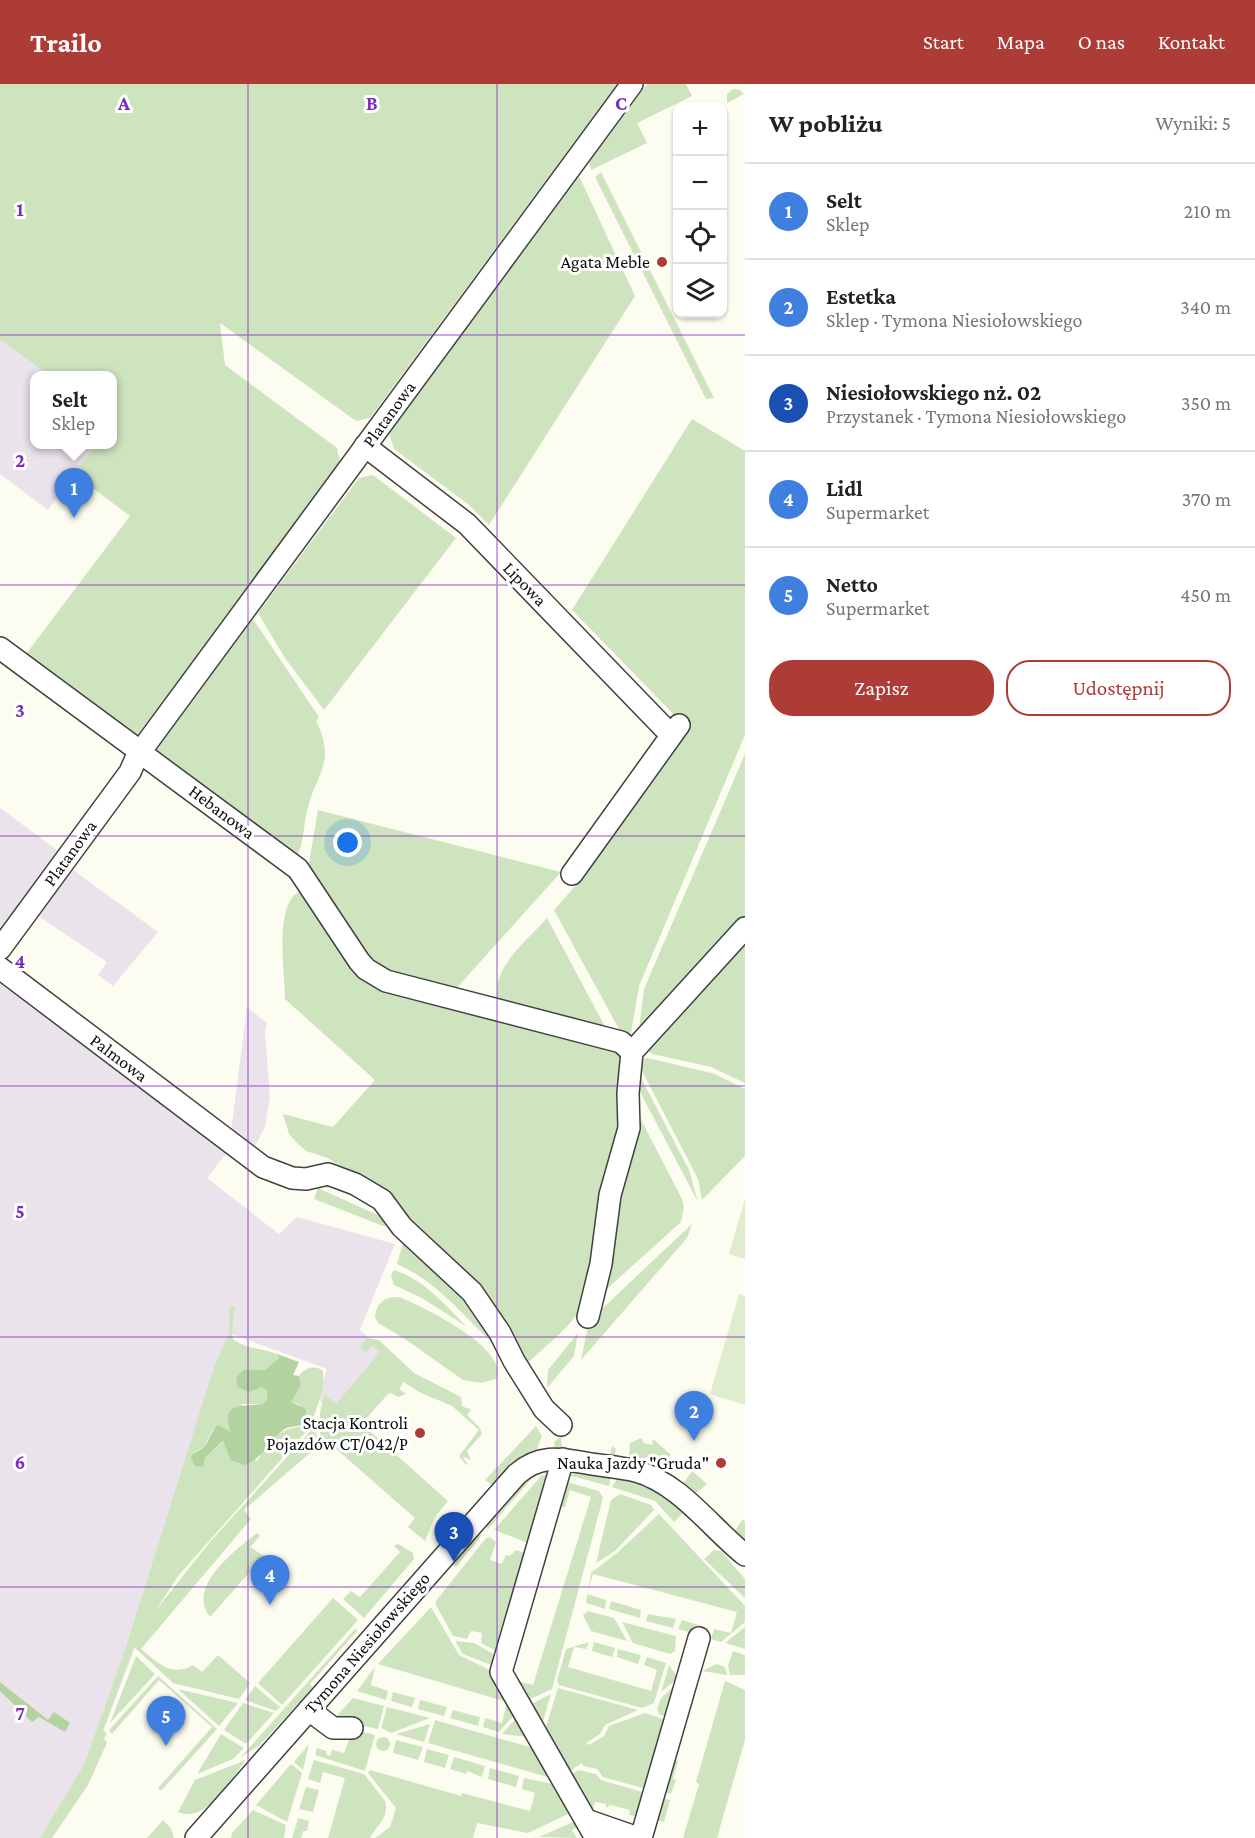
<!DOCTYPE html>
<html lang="pl">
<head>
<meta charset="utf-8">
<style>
	:root { --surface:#fff; --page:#f6f6f6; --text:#222; --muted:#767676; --line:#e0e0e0; --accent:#ad3b36 }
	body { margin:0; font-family:"Crimson Pro",serif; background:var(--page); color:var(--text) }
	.controls { position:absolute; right:18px; top:18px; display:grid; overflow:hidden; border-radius:12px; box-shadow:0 2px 4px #0004 }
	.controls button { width:54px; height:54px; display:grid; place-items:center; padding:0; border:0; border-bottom:2px solid var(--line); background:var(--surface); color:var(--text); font:30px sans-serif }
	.you { position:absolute; left:348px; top:759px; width:21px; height:21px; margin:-15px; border:4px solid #fff; border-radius:50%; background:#1a73e8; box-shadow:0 0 0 9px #1a73e833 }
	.badge { display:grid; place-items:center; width:39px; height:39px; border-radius:50%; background:var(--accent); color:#fff; font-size:20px; font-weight:700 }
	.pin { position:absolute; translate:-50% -50px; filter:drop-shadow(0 2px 3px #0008) }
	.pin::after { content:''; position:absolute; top:32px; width:21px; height:18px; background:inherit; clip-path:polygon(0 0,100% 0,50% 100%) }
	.popup { position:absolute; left:30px; top:287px; width:87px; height:78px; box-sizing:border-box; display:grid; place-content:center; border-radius:12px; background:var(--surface); filter:drop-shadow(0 2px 4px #0005); font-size:20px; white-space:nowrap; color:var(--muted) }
	.popup b { font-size:22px; color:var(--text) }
	.popup::after { content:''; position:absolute; left:50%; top:100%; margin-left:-12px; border:12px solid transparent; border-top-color:var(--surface) }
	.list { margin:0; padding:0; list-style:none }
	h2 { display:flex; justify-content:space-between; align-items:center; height:78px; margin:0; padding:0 24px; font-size:26px }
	h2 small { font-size:20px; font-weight:400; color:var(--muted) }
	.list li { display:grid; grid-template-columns:39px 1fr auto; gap:18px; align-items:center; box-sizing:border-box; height:96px; padding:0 24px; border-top:2px solid var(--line) }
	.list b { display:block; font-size:22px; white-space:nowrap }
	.list p { margin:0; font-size:20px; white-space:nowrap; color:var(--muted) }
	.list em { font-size:20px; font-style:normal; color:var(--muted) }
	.actions { display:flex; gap:12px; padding:18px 24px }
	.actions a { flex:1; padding:14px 0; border:2px solid var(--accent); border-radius:24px; text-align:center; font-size:21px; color:var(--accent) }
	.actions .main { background:var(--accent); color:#fff }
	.icon { flex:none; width:33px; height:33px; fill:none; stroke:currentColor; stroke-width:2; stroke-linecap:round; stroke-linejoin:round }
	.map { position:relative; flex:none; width:745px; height:1754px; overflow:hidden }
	header { display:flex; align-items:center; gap:36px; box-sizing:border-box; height:84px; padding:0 30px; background:var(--accent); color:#fff }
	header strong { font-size:28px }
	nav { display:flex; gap:33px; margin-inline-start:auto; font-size:21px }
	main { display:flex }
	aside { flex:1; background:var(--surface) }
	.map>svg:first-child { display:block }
	.industrial { fill:#ebe3eb }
	.green { fill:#cee4be }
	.forest { fill:#b2d39f }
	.pitch { fill:#dfecce }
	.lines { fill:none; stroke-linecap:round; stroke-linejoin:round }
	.minor-casing { stroke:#414141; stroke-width:24 }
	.minor { stroke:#fff; stroke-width:21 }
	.grid { fill:none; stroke:#7b2cbf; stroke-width:1.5; stroke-opacity:0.55 }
	.poi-dot { fill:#ad3b36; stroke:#fff; stroke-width:2 }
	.labels { text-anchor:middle; stroke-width:6; stroke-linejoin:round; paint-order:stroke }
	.poi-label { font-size:18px; fill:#0e0e0e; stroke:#fff; text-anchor:end }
	.street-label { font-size:18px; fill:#0e0e0e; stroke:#fff }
	.grid-label { font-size:20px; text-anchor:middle; font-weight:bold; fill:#7b2cbf; stroke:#fff; stroke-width:6; stroke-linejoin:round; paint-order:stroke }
</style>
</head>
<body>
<header>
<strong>Trailo</strong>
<nav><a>Start</a><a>Mapa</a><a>O nas</a><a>Kontakt</a></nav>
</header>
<main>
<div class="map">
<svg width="745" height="1754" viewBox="0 0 745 1754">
	<rect width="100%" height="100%" fill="#fdfcf1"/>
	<!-- industrial -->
	<g class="industrial">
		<polygon points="0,256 49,291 35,292 35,360 96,361 48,426 0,390"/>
		<polygon points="0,724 61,769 0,854"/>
		<polygon points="72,785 158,848 113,902 98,891 107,878 38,832"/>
		<polygon points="0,894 229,1066 207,1094 279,1150 297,1133 395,1160 360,1246 383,1267 332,1326 316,1314 327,1285 229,1249 139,1553 84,1698 46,1754 0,1754"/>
		<polygon points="247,923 267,939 265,950 270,1012 265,1043 253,1066 231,1049"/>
	</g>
	<!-- green -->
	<g class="green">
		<polygon points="0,0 617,0 370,334 356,337 220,239 225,281 337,364 340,378 243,514 133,657 23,574 130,432 74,390 96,361 113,360 113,292 49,291 0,256"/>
		<polygon points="647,0 686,0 692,12 637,39 647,59 591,86 589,78"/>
		<polygon points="733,5 740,6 744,10 727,19 727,10"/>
		<polygon points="601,88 714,314 706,315 595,93"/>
		<polygon points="579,92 635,212 489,441 469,421 394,365 389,349"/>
		<polygon points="692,335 745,367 745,651 639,902 630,954 625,956 554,826 577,800 688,645 572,526"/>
		<polygon points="373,391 456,454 324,626 285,574 258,529 359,394"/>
		<path d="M253,535l66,98 -3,4c21,42 0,51 -9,90 -4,17 -3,34 -12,50l-143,-106z"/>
		<polygon points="745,670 745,839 638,953 644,905"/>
		<polygon points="318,726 561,788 453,908 378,889 310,794 309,779"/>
		<path d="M301,807l55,73 239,73 25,17c13,47 -17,212 -40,255 -11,20 -35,37 -51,53l-163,-177 -38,-27 -22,-7 -9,-8 -8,-9 -6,-20 50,13 42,-47 -90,-81c0,-24 -12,-98 16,-108z"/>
		<path d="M547,834l62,116 -111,-33c-8,-33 29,-60 49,-83z"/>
		<polygon points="745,853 745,999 711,983 652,970 647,966"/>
		<polygon points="648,974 715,990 745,1005 745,1072 702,1116 698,1095 641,985 640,975"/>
		<polygon points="639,990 689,1086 698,1118 638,1004"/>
		<polygon points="635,1024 682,1115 684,1123 681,1138 598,1213"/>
		<polygon points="318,1104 384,1134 393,1142 383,1142 314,1115"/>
		<polygon points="692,1140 687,1154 581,1276 589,1237"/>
		<path d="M403,1159l52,39 40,63c-36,-32 -53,-60 -98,-81z"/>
		<path d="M394,1186c31,10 50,34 73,57l-45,-29 -28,-13 -3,-10z"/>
		<path d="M399,1213c23,9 112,52 97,82l-15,4 -18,-3 -58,-41 -27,-16 -3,-6c2,-15 9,-20 24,-20z"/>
		<path d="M230,1222h5l-3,24 1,9c12,10 30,9 44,15l2,4 -14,12h-22l24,20v10l-5,4h-20l-11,28 -18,-3 -9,18 -11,6 12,5 19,-17 33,20c11,-18 21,-33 43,-34v-22l-10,-3 11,-17 -2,-9c5,-8 16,-12 24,-5v17l-12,38 -133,150 -22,34 54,-68 104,-115 6,18v-32l4,-19 12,10 44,-52 -8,-7 -6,8 -5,-4v-4l5,-7 13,2 35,33 47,24 1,9 9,4 -4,5 13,13 2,6 -15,17 4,9 -7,-3 -1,1 5,6 -2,1 -7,-9 20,-26 -27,-24 -33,-14 -15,-10 -5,7 7,5 -8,3 -7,-4 -3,1 -24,27v5l84,75 -13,16 -10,24 -17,-14 7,-9 -81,-71 -7,7 -8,-9 -75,65 7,9 -110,130c16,13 30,29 52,16l9,7 16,-17 32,28 -11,16 -66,-16 -39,-36 -31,83 4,4 -3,4 3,5 -19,42 -36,53h-12l45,-75 41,-116 88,-280 15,-34z"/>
		<polygon points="578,1249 574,1272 547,1304 548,1286"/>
		<polygon points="536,1342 542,1352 535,1370 504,1396 492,1401 485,1396"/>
		<polygon points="561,1352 562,1363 610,1372 612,1362 616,1365 614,1375 555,1365 554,1358"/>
		<polygon points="641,1354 644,1359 652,1361 653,1355 671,1371 658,1385 629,1375 630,1359"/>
		<polygon points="540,1385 488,1445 484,1438 520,1398"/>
		<polygon points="566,1386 611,1391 609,1402 568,1391"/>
		<polygon points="692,1387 707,1400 694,1411 683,1400"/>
		<polygon points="542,1391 554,1393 528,1459 494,1446"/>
		<path d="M618,1393c28,5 45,16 66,35l-10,10 -19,-21 -43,-14z"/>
		<polygon points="567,1398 599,1407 603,1414 552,1605 526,1617 520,1614 506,1590 509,1582 515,1584 512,1596 533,1601 591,1413 570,1406 565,1423 555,1421 561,1402"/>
		<polygon points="620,1410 651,1421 654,1426 615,1467 596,1479 611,1416"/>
		<polygon points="659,1430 745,1522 745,1538 721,1558 711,1555 714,1545 731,1549 737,1528 593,1490 587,1510 606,1516 605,1525 586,1519 591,1489 617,1469"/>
		<polygon points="743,1435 745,1438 745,1459 734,1448"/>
		<path d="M257,1449l3,3 -10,11 14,9 -54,61c-24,-31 25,-66 47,-84z"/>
		<polygon points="473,1451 482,1451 456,1483 449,1478"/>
		<polygon points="490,1453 496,1458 490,1476 502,1480 506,1471 510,1472 516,1466 525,1469 500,1569 481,1559 482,1549 471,1547 467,1555 453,1552 436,1521 436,1517 486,1454"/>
		<polygon points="398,1460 413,1469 414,1475 364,1534 343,1515 351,1507 360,1513 400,1468 394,1462"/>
		<polygon points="714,1466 721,1467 745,1495 745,1514 704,1475"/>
		<polygon points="333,1514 358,1536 282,1621 258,1599"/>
		<polygon points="611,1517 641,1526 640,1534 609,1525"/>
		<polygon points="431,1523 459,1571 496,1589 517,1628 499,1648 483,1643 485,1634 502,1639 507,1618 378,1580"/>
		<polygon points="588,1527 614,1534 627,1557 591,1547 583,1531"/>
		<polygon points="648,1530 676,1535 673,1544 646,1537"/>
		<polygon points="682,1536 708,1544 705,1553 678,1545"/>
		<polygon points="622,1538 676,1552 675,1567 670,1570 633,1559"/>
		<polygon points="745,1543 745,1565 725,1559"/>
		<polygon points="355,1545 358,1546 310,1600 314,1605 307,1617 303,1614 260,1661 241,1673"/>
		<polygon points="455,1557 474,1559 499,1573 496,1583 463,1570"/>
		<polygon points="589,1558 586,1565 574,1563 568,1583 651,1607 657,1586 644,1581 647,1573 666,1579 654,1619 642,1624 559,1601 557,1596 566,1565"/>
		<polygon points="594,1558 615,1564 612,1573 592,1567"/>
		<polygon points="618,1565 641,1571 638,1580 617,1573"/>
		<polygon points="733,1567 745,1571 745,1591 730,1591 728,1581"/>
		<polygon points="136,1572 155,1590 110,1639"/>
		<polygon points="717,1580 725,1583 727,1591 702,1587"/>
		<polygon points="669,1581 678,1594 661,1608"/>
		<polygon points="375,1583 371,1601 388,1607 386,1616 357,1607"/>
		<polygon points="158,1592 217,1645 161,1707 158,1704 212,1643 159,1596 112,1650 109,1646"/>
		<polygon points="725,1597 745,1606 745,1656 717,1754 683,1754 699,1700 696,1698"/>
		<polygon points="675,1601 670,1633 660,1631 657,1625 661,1614"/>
		<polygon points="255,1602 280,1623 276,1627 245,1616"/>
		<polygon points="558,1604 638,1626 605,1641 600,1650 586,1659 589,1661 604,1652 609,1642 645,1629 666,1636 646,1705 603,1693 597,1685 583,1682 582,1679 567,1689 543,1652"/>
		<polygon points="178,1605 238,1619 219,1642"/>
		<polygon points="393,1608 415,1614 412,1623 391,1617"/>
		<polygon points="551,1610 540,1648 525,1623"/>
		<polygon points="353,1614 384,1622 378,1645 333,1636"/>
		<polygon points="420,1616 447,1623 444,1632 418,1625"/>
		<polygon points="243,1619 274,1629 246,1660 224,1646"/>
		<polygon points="387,1623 430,1634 391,1649 381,1644"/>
		<polygon points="453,1626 480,1633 478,1642 450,1634"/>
		<polygon points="519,1631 527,1653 502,1650"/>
		<polygon points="435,1636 540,1666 551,1694 428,1659"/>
		<polygon points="430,1640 424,1658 396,1650"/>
		<polygon points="359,1647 375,1651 365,1687 315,1671 317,1664 327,1667 326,1670 330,1672 332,1666 344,1669 350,1654"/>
		<polygon points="221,1650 244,1664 233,1675 197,1690"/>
		<circle cx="383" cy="1660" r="7"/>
		<polygon points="396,1656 423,1663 418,1676 393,1669"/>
		<polygon points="309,1660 303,1686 294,1678"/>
		<polygon points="427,1665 449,1671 445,1684 424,1678"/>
		<polygon points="454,1673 485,1682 482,1693 467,1687 466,1690 450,1685"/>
		<polygon points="670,1675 678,1677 673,1695 676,1696 671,1710 661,1707"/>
		<path d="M246,1676c-15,18 -40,65 -68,52l17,-32z"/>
		<path d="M314,1676l50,14 21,27c5,16 -9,25 -15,37h-42l17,-60 -22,-6 -3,11 -12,-4z"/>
		<polygon points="291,1680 302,1689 287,1738 256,1721"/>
		<polygon points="490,1684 519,1692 516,1703 488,1695"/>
		<polygon points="370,1686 461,1712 462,1709 530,1727 535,1709 522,1705 524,1694 557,1701 570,1729 528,1749 477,1739 473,1754 375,1754 390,1743 396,1724 368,1689"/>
		<polygon points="578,1686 596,1690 601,1696 646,1709 642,1733 629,1731 630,1726 610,1721 606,1724 606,1720 595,1718 592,1728 570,1692"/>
		<polygon points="306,1703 319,1706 313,1728 299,1725"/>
		<polygon points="659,1713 670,1716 664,1738 652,1735"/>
		<polygon points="253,1726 286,1741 284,1754 231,1754 232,1749"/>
		<polygon points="298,1734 309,1737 307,1747 303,1747 301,1754 292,1754"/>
		<polygon points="163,1736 171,1744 174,1754 147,1754"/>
		<polygon points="573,1738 581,1741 572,1746 577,1754 539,1753"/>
	</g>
	<!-- forest -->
	<g class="forest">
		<path d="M277,1270l22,8 -6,13 6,1 2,9 -10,17 15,7 -1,14c-7,5 -15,2 -22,7 -16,13 -20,29 -39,35l-13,-5 -8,-19 -18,17 -2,9 -8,-1 -4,-9c3,-6 7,-5 12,-9 7,-7 7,-17 15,-23l13,7c-12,-31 12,-25 31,-28l5,-4v-10l-6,-3 -12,5 -11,-5 -2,-9 7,-8h22l14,-12z"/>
		<polygon points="0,1598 48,1636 54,1628 70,1639 65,1648 39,1633 32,1638 0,1607"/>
	</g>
	<!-- pitch -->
	<g class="pitch">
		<polygon points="745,1115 745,1175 729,1170"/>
		<polygon points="739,1210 745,1212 745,1321 710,1310"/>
	</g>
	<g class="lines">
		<defs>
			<g id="minor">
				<polyline points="365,362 467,440 671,651"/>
				<polyline points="0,564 134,663"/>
				<polyline points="146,660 632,0"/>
				<polyline points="145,672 298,785 359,877 366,885 386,897 621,958 632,968"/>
				<polyline points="572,790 679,641"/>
				<polyline points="0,865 130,688 137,672"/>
				<polyline points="0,884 263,1083 292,1094 306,1095 328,1090 355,1100 382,1116 402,1143 472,1208 500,1249 514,1277 544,1325 561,1341"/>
				<polyline points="588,1233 601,1180 610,1111 629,1044 628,1009 632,968 745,844"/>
				<polyline points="563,1375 501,1588 596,1754"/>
				<polyline points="309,1626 333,1644 352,1644"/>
				<polyline points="586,1736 638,1754"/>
				<path d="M196,1754l321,-364c22,-19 41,-16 69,-11 16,3 34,4 50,8 45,13 74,56 109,84"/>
				<polyline points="641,1754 699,1554"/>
			</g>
		</defs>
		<!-- minor casing -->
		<use href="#minor" class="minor-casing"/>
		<!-- minor -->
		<use href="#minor" class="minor"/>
	</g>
	<!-- grid -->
	<path class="grid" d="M248,0v1754M497,0v1754M0,251h745M0,501h745M0,752h745M0,1002h745M0,1253h745M0,1503h745"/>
	<!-- markers -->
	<g class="poi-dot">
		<circle cx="662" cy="178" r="6"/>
		<circle cx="420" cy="1349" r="6"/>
		<circle cx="721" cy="1379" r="6"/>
	</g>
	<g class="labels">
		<!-- poi labels -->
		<g class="poi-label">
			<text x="650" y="184">Agata Meble</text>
			<text x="408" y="1345">Stacja Kontroli<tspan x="408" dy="21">Pojazdów CT/042/P</tspan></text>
			<text x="709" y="1385">Nauka Jazdy "Gruda"</text>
		</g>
		<!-- street labels -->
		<g class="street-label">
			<text transform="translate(389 330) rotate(-54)" y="6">Platanowa</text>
			<text transform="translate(525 500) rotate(46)" y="6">Lipowa</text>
			<text transform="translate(222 728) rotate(37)" y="6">Hebanowa</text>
			<text transform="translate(70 769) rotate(-54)" y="6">Platanowa</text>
			<text transform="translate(119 974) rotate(37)" y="6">Palmowa</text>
			<text transform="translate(367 1559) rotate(-49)" y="6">Tymona Niesiołowskiego</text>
		</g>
	</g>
	<g class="grid-label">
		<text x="124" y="26">A</text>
		<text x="372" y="26">B</text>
		<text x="621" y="26">C</text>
		<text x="20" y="132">1</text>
		<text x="20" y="383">2</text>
		<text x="20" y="633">3</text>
		<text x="20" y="884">4</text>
		<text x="20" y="1134">5</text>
		<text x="20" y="1385">6</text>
		<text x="20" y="1636">7</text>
	</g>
</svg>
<div class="controls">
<button>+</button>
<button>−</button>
<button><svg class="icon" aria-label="locate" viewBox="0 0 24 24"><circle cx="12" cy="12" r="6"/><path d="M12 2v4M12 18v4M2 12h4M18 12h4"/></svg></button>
<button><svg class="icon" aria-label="layers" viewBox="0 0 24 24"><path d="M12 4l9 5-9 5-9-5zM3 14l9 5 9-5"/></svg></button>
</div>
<div class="you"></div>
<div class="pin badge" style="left:74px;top:434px;background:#3f7fe0">1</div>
<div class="popup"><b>Selt</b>Sklep</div>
<div class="pin badge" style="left:694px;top:1357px;background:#3f7fe0">2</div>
<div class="pin badge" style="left:454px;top:1478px;background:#1a4fb4">3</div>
<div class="pin badge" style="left:270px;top:1521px;background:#3f7fe0">4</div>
<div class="pin badge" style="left:166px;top:1662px;background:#3f7fe0">5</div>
</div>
<aside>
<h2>W pobliżu<small>Wyniki: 5</small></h2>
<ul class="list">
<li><span class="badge" style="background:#3f7fe0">1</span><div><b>Selt</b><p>Sklep</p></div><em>210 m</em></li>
<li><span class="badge" style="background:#3f7fe0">2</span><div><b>Estetka</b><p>Sklep · Tymona Niesiołowskiego</p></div><em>340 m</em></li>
<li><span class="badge" style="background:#1a4fb4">3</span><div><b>Niesiołowskiego nż. 02</b><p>Przystanek · Tymona Niesiołowskiego</p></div><em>350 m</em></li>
<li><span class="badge" style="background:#3f7fe0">4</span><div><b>Lidl</b><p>Supermarket</p></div><em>370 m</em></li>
<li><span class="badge" style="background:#3f7fe0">5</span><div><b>Netto</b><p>Supermarket</p></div><em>450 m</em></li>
</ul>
<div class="actions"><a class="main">Zapisz</a><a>Udostępnij</a></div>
</aside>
</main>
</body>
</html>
